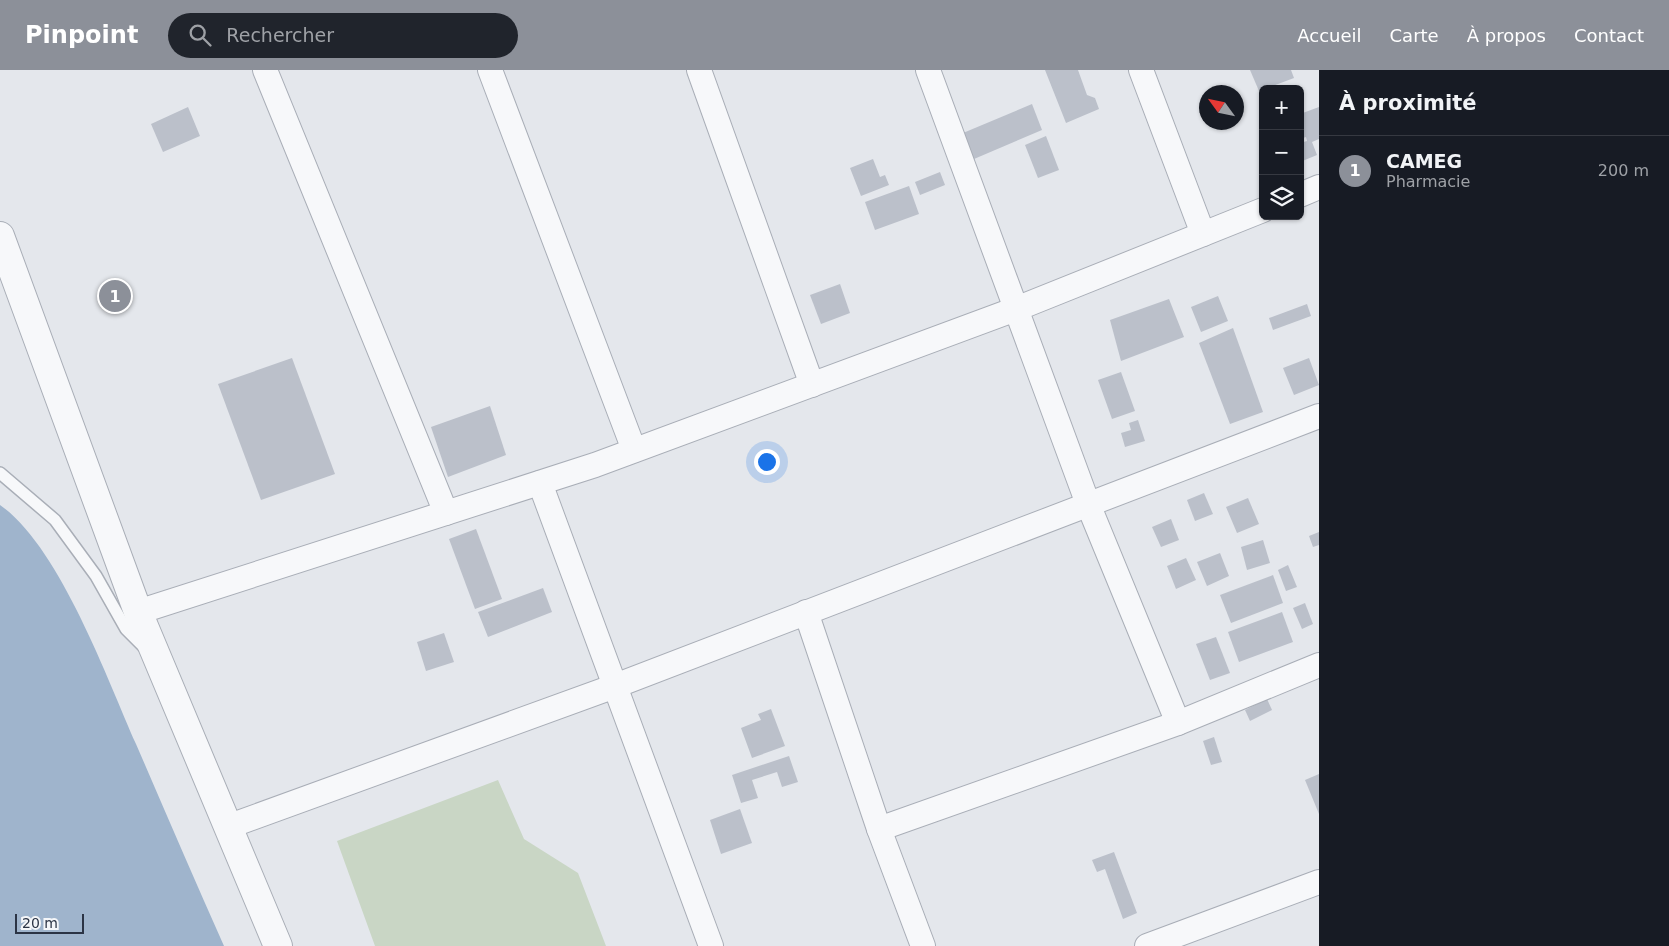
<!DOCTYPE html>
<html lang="fr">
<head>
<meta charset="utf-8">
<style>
	:root { --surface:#171b24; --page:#20242c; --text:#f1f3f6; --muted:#9ea1a6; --line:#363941; --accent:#8c9099 }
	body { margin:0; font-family:"DejaVu Sans",sans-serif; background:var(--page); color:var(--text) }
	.controls { position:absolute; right:15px; top:15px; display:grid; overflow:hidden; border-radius:8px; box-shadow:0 1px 4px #0004 }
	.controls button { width:45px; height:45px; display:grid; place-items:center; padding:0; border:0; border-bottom:1px solid var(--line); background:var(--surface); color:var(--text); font:25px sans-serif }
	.compass { position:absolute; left:1199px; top:15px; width:45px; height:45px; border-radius:50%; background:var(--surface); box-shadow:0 1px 4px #0004; rotate:303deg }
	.scale { position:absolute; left:15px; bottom:12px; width:69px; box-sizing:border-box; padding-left:5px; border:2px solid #2b3445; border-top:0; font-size:14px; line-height:18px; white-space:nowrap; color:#2b3445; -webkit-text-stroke:4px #f4f6f9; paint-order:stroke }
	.you { position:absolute; left:766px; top:391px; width:18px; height:18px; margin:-12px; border:4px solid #fff; border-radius:50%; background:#1a73e8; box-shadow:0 0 0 8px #1a73e833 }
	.badge { display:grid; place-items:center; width:32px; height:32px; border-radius:50%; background:var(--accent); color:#fff; font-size:16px; font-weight:700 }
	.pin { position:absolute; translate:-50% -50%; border:2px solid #fff; box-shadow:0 1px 5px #0006 }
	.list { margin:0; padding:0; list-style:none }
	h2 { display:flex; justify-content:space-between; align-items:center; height:65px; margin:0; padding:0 20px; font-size:21px }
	h2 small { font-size:16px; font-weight:400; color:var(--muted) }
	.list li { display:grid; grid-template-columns:32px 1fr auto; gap:15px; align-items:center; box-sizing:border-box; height:70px; padding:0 20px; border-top:1px solid var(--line) }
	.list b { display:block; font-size:19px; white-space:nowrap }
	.list p { margin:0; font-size:16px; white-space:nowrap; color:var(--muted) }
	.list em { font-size:16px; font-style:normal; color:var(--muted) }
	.icon { flex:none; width:28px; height:28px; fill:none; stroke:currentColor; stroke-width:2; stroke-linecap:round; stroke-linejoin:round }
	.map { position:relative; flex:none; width:1319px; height:876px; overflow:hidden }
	header { display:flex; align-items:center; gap:30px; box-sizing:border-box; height:70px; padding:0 25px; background:var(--accent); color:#fff }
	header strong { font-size:24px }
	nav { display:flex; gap:28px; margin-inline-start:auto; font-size:18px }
	.search { width:350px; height:45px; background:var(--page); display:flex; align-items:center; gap:12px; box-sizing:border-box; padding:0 18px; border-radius:28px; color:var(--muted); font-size:19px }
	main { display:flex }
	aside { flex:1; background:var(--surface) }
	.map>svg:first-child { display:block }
	.green { fill:#c9d6c5 }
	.water { fill:#9fb4cc }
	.building { fill:#bbc0ca }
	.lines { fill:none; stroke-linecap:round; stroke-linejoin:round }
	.service-casing { stroke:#a9aeb7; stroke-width:14 }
	.minor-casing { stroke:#a9aeb7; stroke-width:26 }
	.tertiary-casing { stroke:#a9aeb7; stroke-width:30 }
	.service { stroke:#f7f8fa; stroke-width:11 }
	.minor { stroke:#f7f8fa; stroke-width:24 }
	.tertiary { stroke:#f7f8fa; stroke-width:28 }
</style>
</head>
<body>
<header>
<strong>Pinpoint</strong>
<div class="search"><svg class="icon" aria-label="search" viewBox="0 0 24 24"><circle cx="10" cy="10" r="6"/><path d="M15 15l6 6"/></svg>Rechercher</div>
<nav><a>Accueil</a><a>Carte</a><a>À propos</a><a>Contact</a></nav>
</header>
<main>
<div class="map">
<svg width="1319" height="876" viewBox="0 0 1319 876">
	<rect width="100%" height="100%" fill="#e4e7ec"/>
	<!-- green -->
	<polygon class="green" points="498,710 524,769 578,803 606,876 375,876 337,771"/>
	<!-- water -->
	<path class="water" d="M0,435c59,41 107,173 136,239 29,67 58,135 88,202h-224z"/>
	<!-- building -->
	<g class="building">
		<polygon points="1045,0 1078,0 1087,25 1095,28 1099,39 1066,53"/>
		<polygon points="1250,0 1291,0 1294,8 1259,21"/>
		<polygon points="1032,34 1042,60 974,89 963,63"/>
		<polygon points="188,37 200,66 163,82 151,54"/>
		<polygon points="1319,37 1319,69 1312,72 1317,85 1300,92 1300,73 1307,71 1306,67 1300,69 1300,44"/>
		<polygon points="1046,66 1059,100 1038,108 1025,75"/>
		<polygon points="873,89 880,107 885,105 889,115 861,126 850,98"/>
		<polygon points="940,102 945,115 920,125 915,112"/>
		<polygon points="909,116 919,144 875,160 865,132"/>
		<polygon points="840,214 850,243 821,254 810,225"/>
		<polygon points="1218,226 1228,251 1201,262 1191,237"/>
		<polygon points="1169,229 1184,267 1121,291 1110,250"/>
		<polygon points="1307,234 1311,246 1273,260 1269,248"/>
		<polygon points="1233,258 1263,342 1230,354 1199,273"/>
		<polygon points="292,288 335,404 261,430 218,314"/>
		<polygon points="1309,288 1319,315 1294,325 1283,298"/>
		<polygon points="1121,302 1135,341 1112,349 1098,310"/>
		<polygon points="490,336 506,385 448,407 431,357"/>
		<polygon points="1138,350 1145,371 1125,377 1121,363 1131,360 1129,353"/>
		<polygon points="1204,423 1213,444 1195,451 1187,430"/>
		<polygon points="1248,428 1259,454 1237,463 1226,437"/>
		<polygon points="1171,449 1179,470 1161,477 1152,457"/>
		<polygon points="476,459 502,529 475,539 449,469"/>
		<polygon points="1319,462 1319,475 1313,477 1309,466"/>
		<polygon points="1263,470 1270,493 1247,500 1241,477"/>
		<polygon points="1220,483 1229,506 1207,516 1197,492"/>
		<polygon points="1186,488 1196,510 1176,519 1167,496"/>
		<polygon points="1288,495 1297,517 1286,521 1278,500"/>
		<polygon points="1273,505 1283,533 1231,553 1220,525"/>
		<polygon points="543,518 552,542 488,567 478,542"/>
		<polygon points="1305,533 1313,554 1302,559 1293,538"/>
		<polygon points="1282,542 1293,572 1239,592 1228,562"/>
		<polygon points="444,563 454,592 426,601 417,572"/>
		<polygon points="1216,567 1230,603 1210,610 1196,574"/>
		<polygon points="1267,629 1272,640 1250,651 1245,640"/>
		<polygon points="771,639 785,676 752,688 741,658 761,650 758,644"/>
		<polygon points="1214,667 1222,692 1211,695 1203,671"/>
		<polygon points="789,686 798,712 782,717 777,702 752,710 758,728 741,733 732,705"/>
		<polygon points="1319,704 1319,744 1305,710"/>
		<polygon points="740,739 752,773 721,784 710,750"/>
		<polygon points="1114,782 1137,843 1123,849 1105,799 1097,802 1092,790"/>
	</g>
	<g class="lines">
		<defs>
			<polyline id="service" points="0,403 55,450 96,506 126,559 144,577"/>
			<g id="minor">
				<polyline points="265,0 446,443"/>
				<polyline points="490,0 634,380"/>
				<polyline points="699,0 812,315"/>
				<polyline points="928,0 1088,434 1178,653"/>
				<polyline points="1141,0 1203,164"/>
				<polyline points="1300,125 1319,117"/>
				<polyline points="540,413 711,876"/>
				<polyline points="138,542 595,395 1016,239 1263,140"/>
				<polyline points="806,542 879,759 923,876"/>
				<polyline points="227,757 615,616 1319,346"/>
				<polyline points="879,759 1178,653 1319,595"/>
				<polyline points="1147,876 1319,812"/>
			</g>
			<polyline id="tertiary" points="0,166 138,542 278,876"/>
		</defs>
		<!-- service casing -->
		<use href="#service" class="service-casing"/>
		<!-- minor casing -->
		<use href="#minor" class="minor-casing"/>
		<!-- tertiary casing -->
		<use href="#tertiary" class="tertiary-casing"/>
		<!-- service -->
		<use href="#service" class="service"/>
		<!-- minor -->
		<use href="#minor" class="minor"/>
		<!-- tertiary -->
		<use href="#tertiary" class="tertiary"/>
	</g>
</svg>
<div class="controls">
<button>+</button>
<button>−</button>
<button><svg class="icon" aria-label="layers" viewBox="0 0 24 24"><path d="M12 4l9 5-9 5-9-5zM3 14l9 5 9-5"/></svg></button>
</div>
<svg class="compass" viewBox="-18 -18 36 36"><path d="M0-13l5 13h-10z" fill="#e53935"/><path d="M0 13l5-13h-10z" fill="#9ea1a6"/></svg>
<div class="scale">20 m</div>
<div class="you"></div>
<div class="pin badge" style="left:115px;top:226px">1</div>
</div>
<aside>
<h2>À proximité<small></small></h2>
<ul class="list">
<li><span class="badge">1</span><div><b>CAMEG</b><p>Pharmacie</p></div><em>200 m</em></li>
</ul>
</aside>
</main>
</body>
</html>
